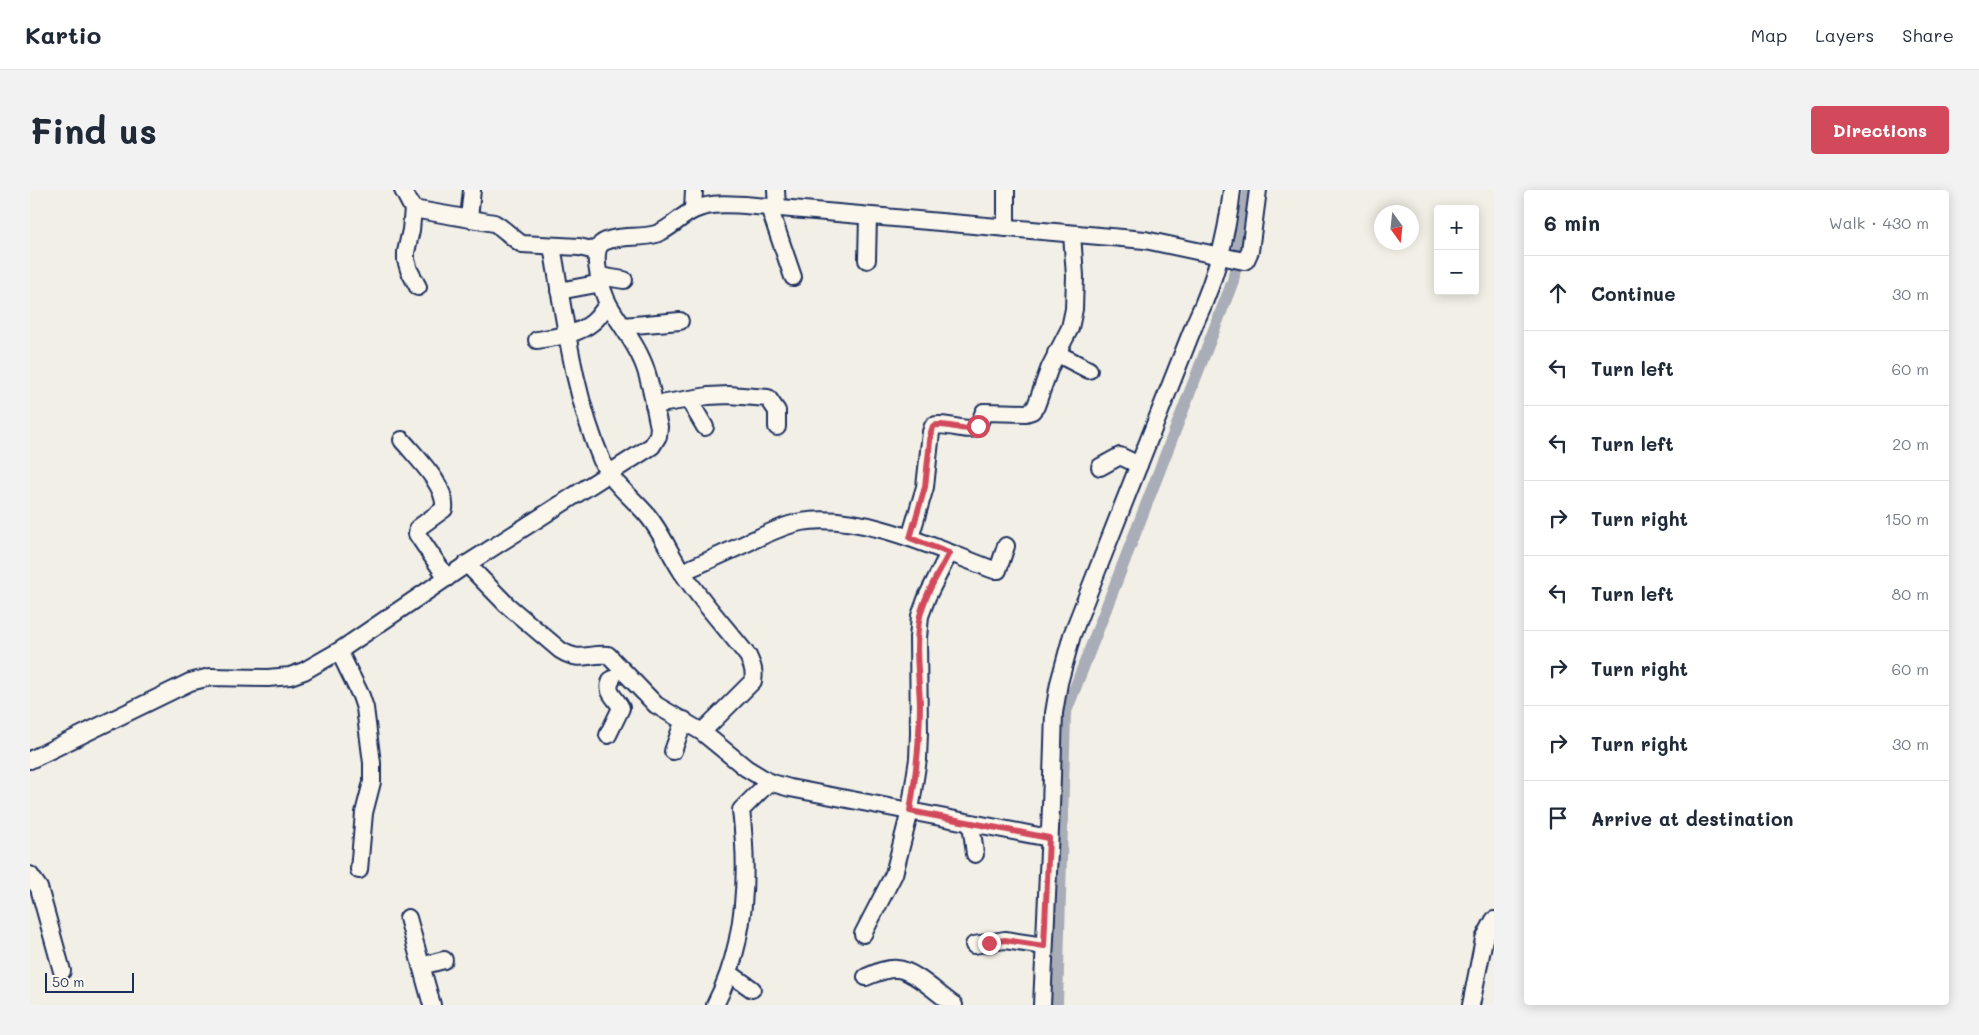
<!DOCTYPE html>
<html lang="en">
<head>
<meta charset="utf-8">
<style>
	:root { --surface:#fff; --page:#f2f2f3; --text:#1f2937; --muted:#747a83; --line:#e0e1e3; --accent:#d1495b }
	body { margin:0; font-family:Mali,sans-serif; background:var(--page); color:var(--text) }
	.controls { position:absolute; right:15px; top:15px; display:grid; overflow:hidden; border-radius:5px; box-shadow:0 2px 12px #0003 }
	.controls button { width:45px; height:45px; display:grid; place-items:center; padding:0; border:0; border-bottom:1px solid var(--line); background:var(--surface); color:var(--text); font:25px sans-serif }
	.compass { position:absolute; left:1344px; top:15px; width:45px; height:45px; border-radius:50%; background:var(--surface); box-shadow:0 2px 12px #0003; rotate:165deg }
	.scale { position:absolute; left:15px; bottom:12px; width:89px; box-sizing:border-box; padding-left:5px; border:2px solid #1b2f5e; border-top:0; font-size:14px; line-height:18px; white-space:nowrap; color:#1b2f5e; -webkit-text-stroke:4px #fbf7ec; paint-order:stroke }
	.stop { position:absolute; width:15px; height:15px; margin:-11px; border:4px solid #d1495b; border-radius:50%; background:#fff }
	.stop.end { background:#d1495b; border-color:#fff; box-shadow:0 1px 5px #0008 }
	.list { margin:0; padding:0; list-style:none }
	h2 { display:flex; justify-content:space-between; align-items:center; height:65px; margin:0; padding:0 20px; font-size:21px }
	h2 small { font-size:16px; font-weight:400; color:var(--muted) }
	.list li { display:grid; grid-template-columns:32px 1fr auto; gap:15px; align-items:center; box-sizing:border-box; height:75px; padding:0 20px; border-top:1px solid var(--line) }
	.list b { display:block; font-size:19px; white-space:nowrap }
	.list em { font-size:16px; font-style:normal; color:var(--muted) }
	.icon { flex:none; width:28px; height:28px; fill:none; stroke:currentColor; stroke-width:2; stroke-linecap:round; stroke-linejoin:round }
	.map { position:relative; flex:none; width:1464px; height:815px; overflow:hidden; border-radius:5px }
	header { display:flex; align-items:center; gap:30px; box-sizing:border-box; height:70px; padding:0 25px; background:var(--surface); border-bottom:1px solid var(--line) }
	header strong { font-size:24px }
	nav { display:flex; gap:28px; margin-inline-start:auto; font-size:18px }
	.intro { display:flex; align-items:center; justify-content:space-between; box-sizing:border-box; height:120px; padding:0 30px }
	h1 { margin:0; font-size:35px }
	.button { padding:12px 22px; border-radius:5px; background:var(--accent); color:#fff; font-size:18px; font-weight:700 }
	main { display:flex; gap:30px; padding:0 30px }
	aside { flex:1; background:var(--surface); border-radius:5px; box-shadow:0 2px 12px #0003 }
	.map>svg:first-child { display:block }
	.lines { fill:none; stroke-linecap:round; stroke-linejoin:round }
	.canal { stroke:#a9adb7; stroke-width:12 }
	.minor-casing { stroke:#1b2f5e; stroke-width:20 }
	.minor { stroke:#fbf7ec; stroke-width:16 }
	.route { stroke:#d1495b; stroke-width:6 }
</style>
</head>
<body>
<header>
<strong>Kartio</strong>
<nav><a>Map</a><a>Layers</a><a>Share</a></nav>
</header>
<div class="intro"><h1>Find us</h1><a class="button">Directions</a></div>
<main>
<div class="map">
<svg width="1464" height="815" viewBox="0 0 1464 815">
	<rect width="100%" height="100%" fill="#f2efe6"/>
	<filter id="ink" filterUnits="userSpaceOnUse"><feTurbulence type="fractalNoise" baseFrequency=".02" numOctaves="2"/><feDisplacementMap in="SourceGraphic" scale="10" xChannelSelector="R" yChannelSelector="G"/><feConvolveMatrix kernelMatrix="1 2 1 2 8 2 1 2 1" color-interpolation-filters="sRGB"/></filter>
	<g filter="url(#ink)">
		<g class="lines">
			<!-- canal -->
			<polyline class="canal" points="1027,815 1035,524 1203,91 1219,0"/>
			<defs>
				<g id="minor">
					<path d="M373,0l10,19 81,14c11,6 18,15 28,21l57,3 17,4"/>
					<polyline points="746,0 747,17"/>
					<polyline points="739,17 763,87"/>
					<polyline points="383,19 381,40 376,62 376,70 379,80 388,97"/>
					<polyline points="663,20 664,0"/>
					<polyline points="439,28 442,0"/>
					<polyline points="976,38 976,0"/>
					<path d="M522,56c13,73 21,147 50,215 10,22 31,37 46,55 14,17 22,38 34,56 19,29 44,56 66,84 4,9 7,15 5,25l-51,51"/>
					<polyline points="837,70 838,26"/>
					<polyline points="569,86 594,90"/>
					<polyline points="529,101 572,93"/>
					<polyline points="593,136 650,131"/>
					<path d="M507,150c18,-3 41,-5 56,-18 6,-5 10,-12 15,-18"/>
					<polyline points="1026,163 1059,180"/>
					<polyline points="659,210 675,237"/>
					<polyline points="624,215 678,206 699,205 738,208 747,221 747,237"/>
					<path d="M372,250c15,18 45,46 42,69l-26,19 -1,6 30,44"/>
					<polyline points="1070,277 1090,266 1109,275"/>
					<path d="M880,348l15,-51 6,-55 2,-6c11,-4 38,7 44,1 3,-4 5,-11 7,-15l42,1 6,-2 4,-5 14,-39 20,-39 4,-19 1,-33 -3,-42"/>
					<path d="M437,374l40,41 53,45c21,13 27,3 48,5l48,50 46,27 44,36 23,14 21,6 259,50"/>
					<path d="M652,382c23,-10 46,-20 69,-31 16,-7 33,-16 50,-19 60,-10 137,27 193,48h4l8,-24"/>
					<polyline points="309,461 331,506 335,518 342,573 342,592 334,623 329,680"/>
					<path d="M578,545l13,-27c-5,-11 -17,-16 -9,-29"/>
					<polyline points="643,561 654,530"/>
					<path d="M0,570l160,-78 20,-5 58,1 22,-2 14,-5 35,-20 128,-87 185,-118 6,-10 1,-9c-5,-21 -8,-48 -17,-67 -8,-19 -22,-36 -33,-55 -6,-11 -19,-50 -8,-61 12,-10 39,-5 55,-10 15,-5 24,-18 38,-24 22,-10 52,-4 75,-3l376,33 99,21 2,-1 4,-9 8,-61"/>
					<polyline points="941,633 945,664"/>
					<polyline points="0,685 9,698 32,781"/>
					<polyline points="378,728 402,815"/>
					<polyline points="833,744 864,684 880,621 888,569 889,543 888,448 890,426 897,407 919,363"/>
					<polyline points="944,755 975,750 1014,756"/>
					<polyline points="391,776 414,770"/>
					<polyline points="699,783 722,799"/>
					<path d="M836,787c10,-4 20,-9 31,-8 17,1 42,26 57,36"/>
					<path d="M685,815c31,-60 34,-129 26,-195l28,-28"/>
					<path d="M1012,815l9,-198 3,-94 5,-30 13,-48 19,-49 104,-263c20,-42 32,-87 37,-133"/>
					<polyline points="1441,815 1454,749 1464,730"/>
				</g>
			</defs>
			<!-- minor casing -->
			<use href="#minor" class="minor-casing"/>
			<!-- minor -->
			<use href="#minor" class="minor"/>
		</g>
	</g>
	<g class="lines" filter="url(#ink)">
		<!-- route -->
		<path class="route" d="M948,236c-13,8 -31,-5 -45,0l-2,6 -6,55 -15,51 39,15c-10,20 -24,41 -29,63 -6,28 -1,59 0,88 0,36 -4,71 -10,107l139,27 -5,108 -39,-6 -16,3"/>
	</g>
</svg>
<div class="controls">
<button>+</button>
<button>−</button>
</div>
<svg class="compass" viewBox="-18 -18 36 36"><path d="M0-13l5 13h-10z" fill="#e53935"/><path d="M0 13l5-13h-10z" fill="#747a83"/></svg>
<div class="scale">50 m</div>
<div class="stop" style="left:948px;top:236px"></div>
<div class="stop end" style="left:959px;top:753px"></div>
</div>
<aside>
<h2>6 min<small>Walk · 430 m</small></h2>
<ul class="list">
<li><svg class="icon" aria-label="ahead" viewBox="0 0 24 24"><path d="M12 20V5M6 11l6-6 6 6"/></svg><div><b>Continue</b></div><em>30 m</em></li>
<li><svg class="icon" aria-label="left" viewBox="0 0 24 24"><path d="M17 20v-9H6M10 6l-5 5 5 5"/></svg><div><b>Turn left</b></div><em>60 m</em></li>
<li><svg class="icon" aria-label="left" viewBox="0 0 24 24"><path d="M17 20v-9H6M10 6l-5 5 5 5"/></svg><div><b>Turn left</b></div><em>20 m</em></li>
<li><svg class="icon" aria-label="right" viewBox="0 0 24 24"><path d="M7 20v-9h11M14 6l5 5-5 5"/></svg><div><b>Turn right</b></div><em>150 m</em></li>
<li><svg class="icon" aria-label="left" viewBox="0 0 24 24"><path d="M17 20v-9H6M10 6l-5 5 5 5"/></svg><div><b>Turn left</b></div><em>80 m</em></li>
<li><svg class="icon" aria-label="right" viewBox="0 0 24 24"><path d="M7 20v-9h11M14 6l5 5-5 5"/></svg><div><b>Turn right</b></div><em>60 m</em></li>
<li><svg class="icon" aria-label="right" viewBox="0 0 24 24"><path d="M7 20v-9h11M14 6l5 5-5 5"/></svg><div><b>Turn right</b></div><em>30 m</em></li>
<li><svg class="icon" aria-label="arrive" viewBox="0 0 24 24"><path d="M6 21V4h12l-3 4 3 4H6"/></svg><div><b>Arrive at destination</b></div></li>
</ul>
</aside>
</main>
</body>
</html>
